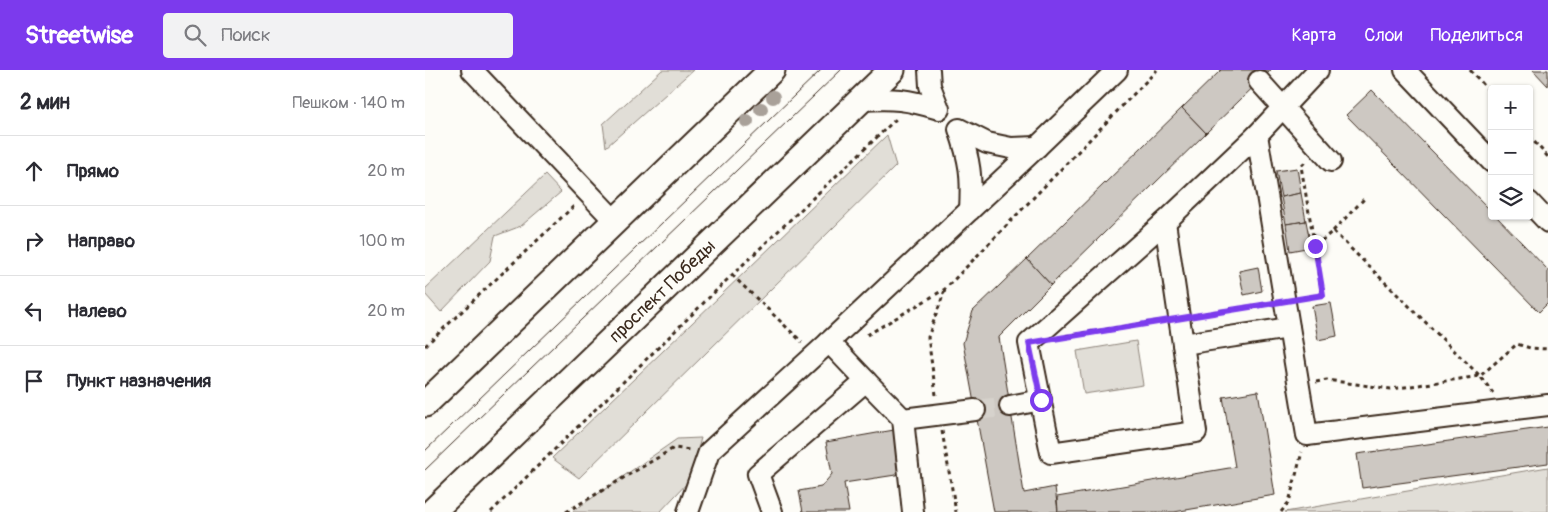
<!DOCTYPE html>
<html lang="ru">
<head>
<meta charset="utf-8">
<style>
	:root { --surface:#fff; --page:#f2f2f3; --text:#2b2b33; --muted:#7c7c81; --line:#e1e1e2; --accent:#7c3aed }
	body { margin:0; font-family:Pangolin,sans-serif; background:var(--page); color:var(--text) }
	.controls { position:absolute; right:15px; top:15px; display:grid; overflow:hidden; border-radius:5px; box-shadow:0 1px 4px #0004 }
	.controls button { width:45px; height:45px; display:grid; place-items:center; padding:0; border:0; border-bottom:1px solid var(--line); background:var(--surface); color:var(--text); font:25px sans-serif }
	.stop { position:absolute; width:15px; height:15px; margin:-11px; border:4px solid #7c3aed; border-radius:50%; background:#fff }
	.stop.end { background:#7c3aed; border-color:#fff; box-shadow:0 1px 5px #0008 }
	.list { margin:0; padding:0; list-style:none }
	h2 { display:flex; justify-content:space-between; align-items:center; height:65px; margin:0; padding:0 20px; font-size:21px }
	h2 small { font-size:16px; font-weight:400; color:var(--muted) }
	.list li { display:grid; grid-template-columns:32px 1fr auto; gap:15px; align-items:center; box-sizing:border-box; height:70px; padding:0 20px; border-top:1px solid var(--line) }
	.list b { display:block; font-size:19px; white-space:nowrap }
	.list em { font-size:16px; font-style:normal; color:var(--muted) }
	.icon { flex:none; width:28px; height:28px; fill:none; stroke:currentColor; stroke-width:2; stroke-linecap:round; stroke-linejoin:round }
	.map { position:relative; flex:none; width:1123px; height:442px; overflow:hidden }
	header { display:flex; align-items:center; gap:30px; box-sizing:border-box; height:70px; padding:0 25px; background:var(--accent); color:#fff }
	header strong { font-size:24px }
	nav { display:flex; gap:28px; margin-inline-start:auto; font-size:18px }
	.search { width:350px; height:45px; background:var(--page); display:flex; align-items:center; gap:12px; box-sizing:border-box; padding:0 18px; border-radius:5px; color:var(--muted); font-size:19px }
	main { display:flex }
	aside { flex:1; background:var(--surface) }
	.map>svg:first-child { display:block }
	.green { fill:#e1ded7; stroke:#8e847a }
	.building { fill:#cdc8c2; stroke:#3b2a1e }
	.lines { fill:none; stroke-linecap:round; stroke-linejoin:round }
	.minor-tunnel { stroke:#d6d2cc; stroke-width:20; stroke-dasharray:20 10; stroke-linecap:butt }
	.minor-casing { stroke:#3b2a1e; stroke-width:24 }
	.major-casing { stroke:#3b2a1e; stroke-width:29 }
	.path { stroke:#3b2a1e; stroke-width:3; stroke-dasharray:4 4; stroke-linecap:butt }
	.minor { stroke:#fdfcf7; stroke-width:20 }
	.major { stroke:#fdfcf7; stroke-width:25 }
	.tram { stroke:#3b2a1e; stroke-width:1 }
	.tree { fill:#a9a199 }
	.route { stroke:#7c3aed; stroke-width:6 }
	.labels { text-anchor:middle; stroke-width:5; stroke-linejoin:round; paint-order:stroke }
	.street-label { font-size:18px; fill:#3b2a1e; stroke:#fdfcf7 }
</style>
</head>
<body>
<header>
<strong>Streetwise</strong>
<div class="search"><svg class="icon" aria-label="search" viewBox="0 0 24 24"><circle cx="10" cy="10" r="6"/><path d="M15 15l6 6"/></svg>Поиск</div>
<nav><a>Карта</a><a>Слои</a><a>Поделиться</a></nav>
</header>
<main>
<aside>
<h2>2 мин<small>Пешком · 140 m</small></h2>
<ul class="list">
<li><svg class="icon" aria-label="ahead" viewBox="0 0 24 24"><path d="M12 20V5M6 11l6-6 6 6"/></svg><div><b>Прямо</b></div><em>20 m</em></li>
<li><svg class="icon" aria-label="right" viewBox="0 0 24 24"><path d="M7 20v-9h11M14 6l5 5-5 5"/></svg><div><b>Направо</b></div><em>100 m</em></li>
<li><svg class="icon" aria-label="left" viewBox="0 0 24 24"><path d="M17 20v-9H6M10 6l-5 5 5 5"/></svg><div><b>Налево</b></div><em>20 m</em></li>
<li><svg class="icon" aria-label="arrive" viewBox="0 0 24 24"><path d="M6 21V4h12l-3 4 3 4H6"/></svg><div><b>Пункт назначения</b></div></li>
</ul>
</aside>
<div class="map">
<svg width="1123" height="442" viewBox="0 0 1123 442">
	<rect width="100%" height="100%" fill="#fdfcf7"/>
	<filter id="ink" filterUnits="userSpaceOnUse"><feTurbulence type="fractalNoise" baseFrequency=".02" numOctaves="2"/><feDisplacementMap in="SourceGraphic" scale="10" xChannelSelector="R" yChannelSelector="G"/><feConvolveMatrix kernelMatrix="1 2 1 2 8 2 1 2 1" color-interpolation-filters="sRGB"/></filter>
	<g filter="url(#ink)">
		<!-- green -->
		<g class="green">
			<polygon points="237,0 268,0 181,77 178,54"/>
			<polygon points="462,65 471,96 154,408 127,388"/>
			<polygon points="120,105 136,122 96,156 70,166 65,191 16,242 0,224 0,219"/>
			<polygon points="711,271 718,315 659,324 652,281"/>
			<polygon points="276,368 264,411 235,442 147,442 252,369"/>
			<polygon points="1123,397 1123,442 860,442"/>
		</g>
		<!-- building -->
		<g class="building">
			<polygon points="796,0 846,0 781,63 757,38"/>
			<polygon points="1108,0 1123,0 1123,16"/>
			<polygon points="947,20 1067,142 1067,146 1071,146 1123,200 1123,233 1114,242 921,45"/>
			<polygon points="757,38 781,63 626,215 602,189"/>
			<polygon points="872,98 876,123 856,127 851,101"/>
			<polygon points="876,123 881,151 861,154 856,127"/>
			<polygon points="881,151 886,177 865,181 861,154"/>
			<polygon points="602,189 626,215 574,267 599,423 630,417 633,442 569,442 538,273 548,241"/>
			<polygon points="833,197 837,221 819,225 814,201"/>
			<polygon points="906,233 912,266 893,270 887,236"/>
			<polygon points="833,321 850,425 749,442 633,442 632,427 810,397 798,327"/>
			<polygon points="1123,357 1123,393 937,418 932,384"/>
			<polygon points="469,360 477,404 419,413 424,442 378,442 374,421 396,417 407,404 401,372"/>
		</g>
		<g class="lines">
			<!-- minor-tunnel -->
			<polyline class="minor-tunnel" points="550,340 585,336"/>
			<defs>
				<g id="minor">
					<polyline points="47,0 190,151"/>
					<polyline points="980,0 1067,92"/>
					<polyline points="834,11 906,91"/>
					<path d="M436,30c32,-2 46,-1 78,9l-9,-23 -1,-16"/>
					<polyline points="832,65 882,365 1123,335"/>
					<polyline points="1104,132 1123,152"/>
					<path d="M545,140c2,-34 0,-49 -11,-81l28,14 24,5 26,-1"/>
					<polyline points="740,152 758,274 864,258"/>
					<polyline points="758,274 771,362 626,383 604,273 740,152 832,65 893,0"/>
					<polyline points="441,311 404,272 612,77 692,0"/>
					<polyline points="585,336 616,330"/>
					<polyline points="478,349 550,340"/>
					<polyline points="263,442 284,382 404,272"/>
					<polyline points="347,442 333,404 441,311 478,349 488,442"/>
				</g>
				<g id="major">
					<polyline points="0,334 347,0"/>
					<path id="s1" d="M7,442l460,-442"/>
				</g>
			</defs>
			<!-- minor casing -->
			<use href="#minor" class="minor-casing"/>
			<!-- major casing -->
			<use href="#major" class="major-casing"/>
			<!-- path -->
			<g class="path">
				<polyline points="1045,0 1067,24"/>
				<polyline points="1104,66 1123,87"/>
				<polyline points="908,161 940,128"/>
				<polyline points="890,176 908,161 1055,306 1068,323"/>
				<polyline points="307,205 377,272"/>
				<polyline points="878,228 898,225 876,96 881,91"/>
				<polyline points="772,245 842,234"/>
				<polyline points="442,265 520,219 732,0"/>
				<polyline points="641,266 736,251"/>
				<polyline points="0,276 151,134"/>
				<polyline points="891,312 902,310 966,319 1055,306 1092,274 1105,278 1123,279"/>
				<polyline points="511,325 503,267 520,220"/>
				<polyline points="517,361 531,442"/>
				<polyline points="66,442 307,205 471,49"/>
				<polyline points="141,442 249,378 265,380"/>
				<polyline points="856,442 864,432 877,382"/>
			</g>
			<!-- minor -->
			<use href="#minor" class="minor"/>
			<!-- major -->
			<use href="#major" class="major"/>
			<!-- tram -->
			<g class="tram">
				<polyline points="0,381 396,0"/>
				<polyline points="0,400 416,0"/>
			</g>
		</g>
		<!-- trees -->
		<g class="tree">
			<circle cx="348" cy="27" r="7"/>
			<circle cx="336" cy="39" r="7"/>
			<circle cx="322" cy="51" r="7"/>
		</g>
	</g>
	<g class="lines" filter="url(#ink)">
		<!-- route -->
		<polyline class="route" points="616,330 604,273 898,225 890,176"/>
	</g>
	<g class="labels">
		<!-- street labels -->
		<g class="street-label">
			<text dy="6" stroke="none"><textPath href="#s1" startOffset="319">проспект Победы</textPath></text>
		</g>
	</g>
</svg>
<div class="controls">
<button>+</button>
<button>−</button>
<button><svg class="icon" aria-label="layers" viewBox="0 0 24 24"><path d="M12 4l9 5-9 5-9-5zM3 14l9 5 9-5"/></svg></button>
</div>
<div class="stop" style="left:616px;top:330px"></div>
<div class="stop end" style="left:890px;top:176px"></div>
</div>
</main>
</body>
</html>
